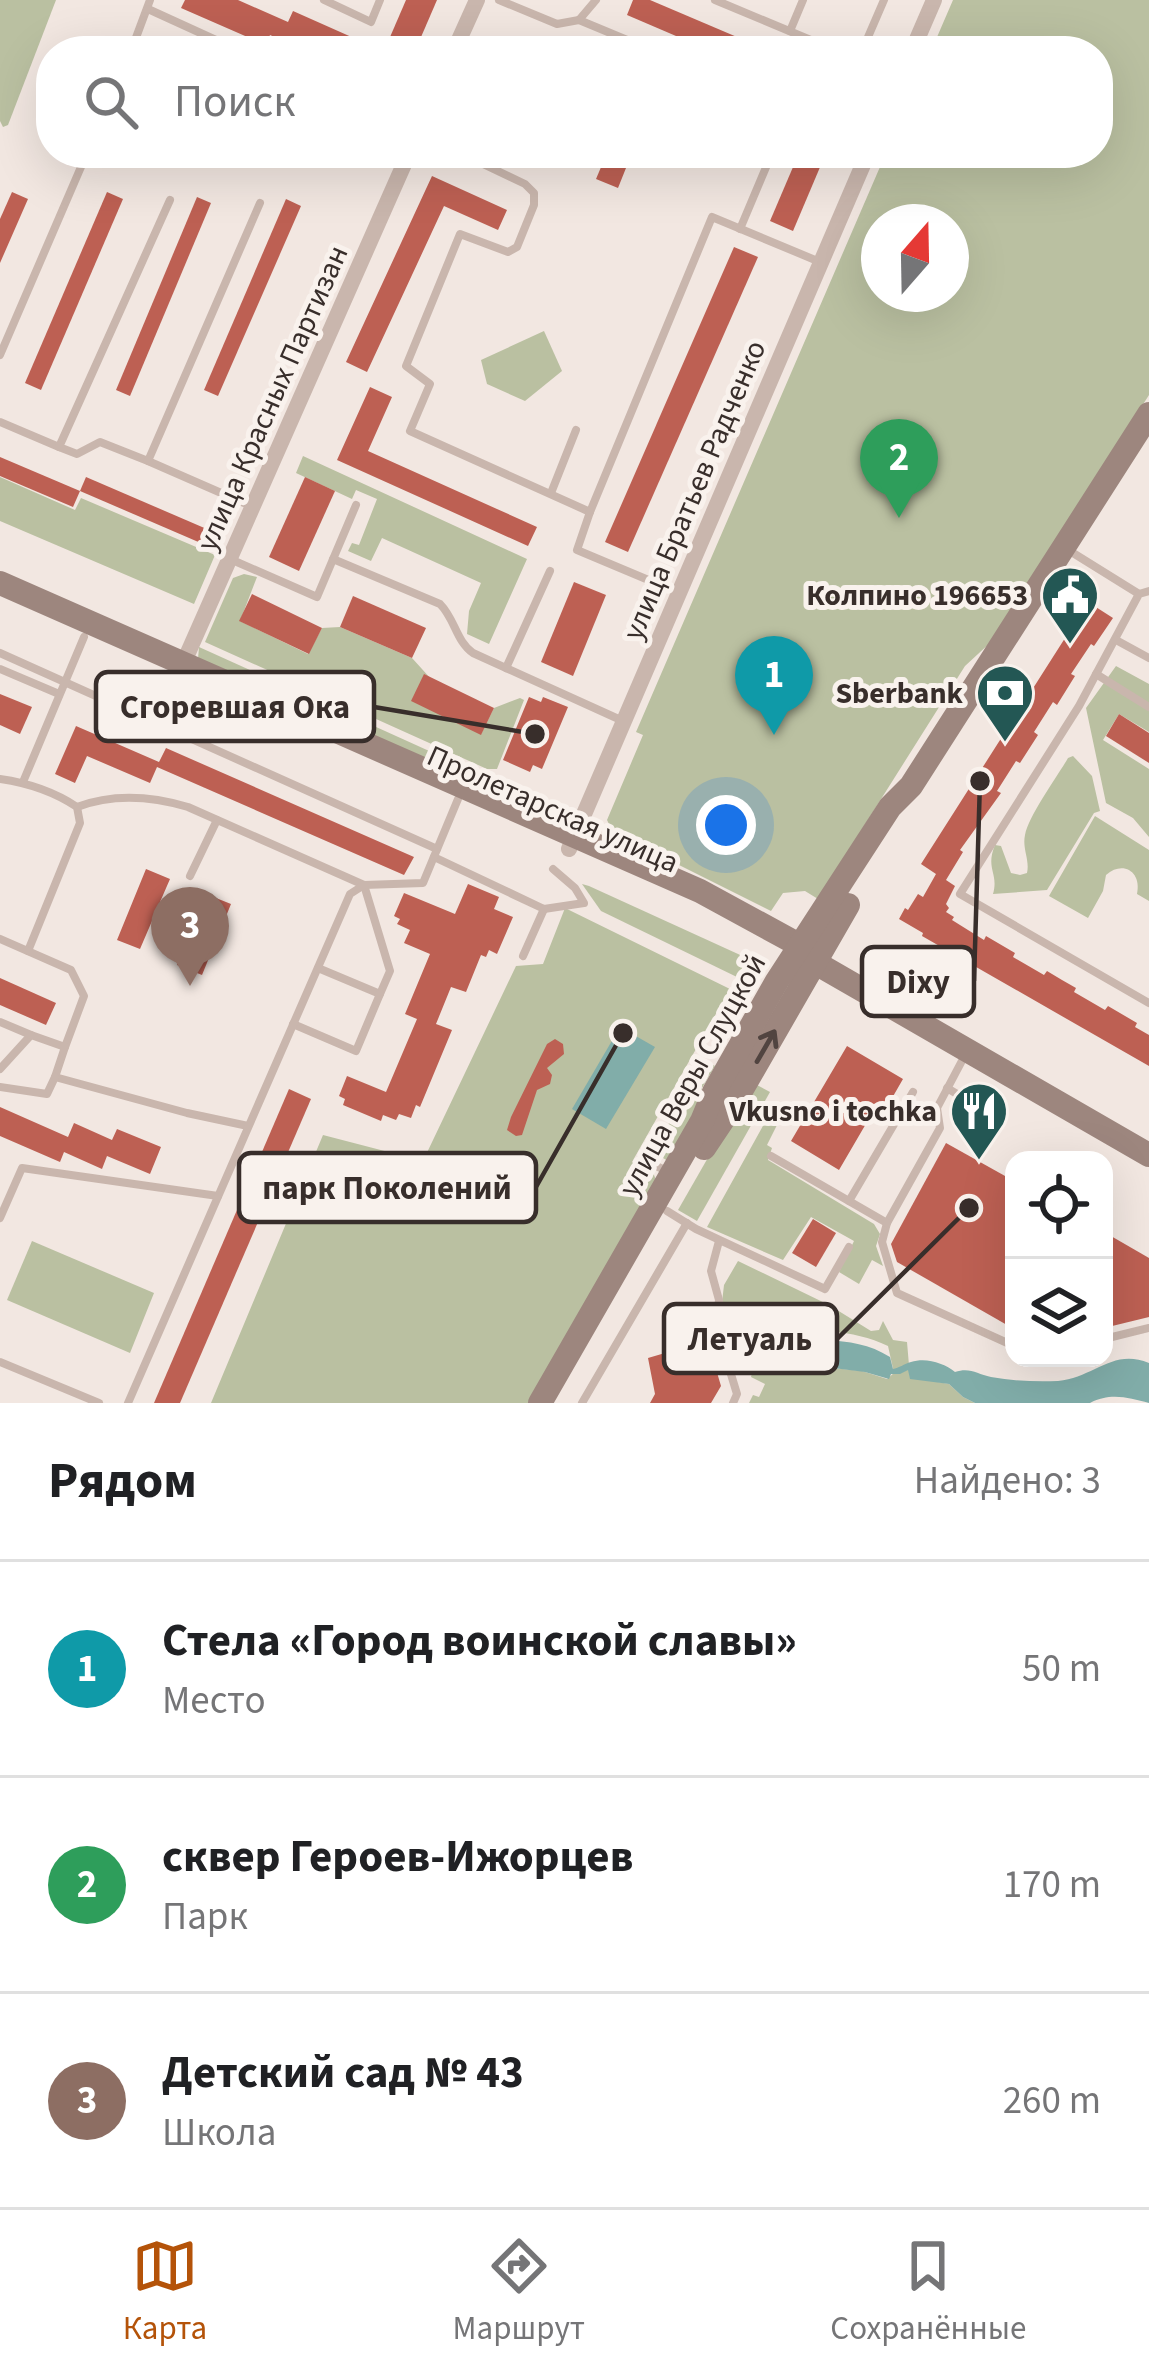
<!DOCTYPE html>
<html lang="ru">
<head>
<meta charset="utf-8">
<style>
	:root { --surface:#fff; --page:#f6f6f6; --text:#202124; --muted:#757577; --line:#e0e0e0; --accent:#b45309 }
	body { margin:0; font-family:"Source Sans 3",sans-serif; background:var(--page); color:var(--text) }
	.controls { position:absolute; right:36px; bottom:36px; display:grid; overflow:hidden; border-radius:24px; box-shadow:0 12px 48px #0002 }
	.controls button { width:108px; height:108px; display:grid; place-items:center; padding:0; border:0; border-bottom:3px solid var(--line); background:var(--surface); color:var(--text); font:60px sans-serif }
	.compass { position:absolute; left:861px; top:204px; width:108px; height:108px; border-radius:50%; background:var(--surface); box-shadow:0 12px 48px #0002; rotate:20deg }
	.you { position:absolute; left:726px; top:825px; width:42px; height:42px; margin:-30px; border:9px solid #fff; border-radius:50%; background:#1a73e8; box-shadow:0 0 0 18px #1a73e833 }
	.badge { display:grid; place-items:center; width:78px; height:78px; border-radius:50%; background:var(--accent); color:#fff; font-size:39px; font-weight:700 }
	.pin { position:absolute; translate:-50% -99px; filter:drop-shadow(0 3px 6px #0008) }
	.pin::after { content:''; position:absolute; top:63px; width:42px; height:36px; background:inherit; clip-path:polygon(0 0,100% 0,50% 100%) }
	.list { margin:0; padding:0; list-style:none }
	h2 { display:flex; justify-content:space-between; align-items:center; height:156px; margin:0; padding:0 48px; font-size:51px }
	h2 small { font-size:39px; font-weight:400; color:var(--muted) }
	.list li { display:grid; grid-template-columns:78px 1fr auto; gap:36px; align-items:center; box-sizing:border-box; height:216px; padding:0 48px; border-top:3px solid var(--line) }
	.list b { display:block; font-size:45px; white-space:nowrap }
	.list p { margin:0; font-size:39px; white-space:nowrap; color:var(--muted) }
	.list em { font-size:39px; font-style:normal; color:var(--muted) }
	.icon { flex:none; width:66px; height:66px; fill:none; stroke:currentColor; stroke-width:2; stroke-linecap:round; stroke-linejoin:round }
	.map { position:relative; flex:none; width:1149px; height:1403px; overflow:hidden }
	.search { position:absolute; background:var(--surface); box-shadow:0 12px 48px #0002; left:36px; right:36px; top:36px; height:132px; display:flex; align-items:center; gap:30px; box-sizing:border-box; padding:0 42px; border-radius:48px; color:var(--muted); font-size:45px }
	.sheet { height:804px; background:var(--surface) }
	nav { display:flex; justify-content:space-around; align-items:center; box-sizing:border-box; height:168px; border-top:3px solid var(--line); background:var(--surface); font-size:33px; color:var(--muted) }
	nav a { display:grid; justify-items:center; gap:6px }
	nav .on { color:var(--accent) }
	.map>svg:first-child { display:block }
	.green { fill:#bac0a1; fill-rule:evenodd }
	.water { fill:#81ada9 }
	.building { fill:#bd6053 }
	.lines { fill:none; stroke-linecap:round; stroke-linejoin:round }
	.lane { stroke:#c9b6ad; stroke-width:8 }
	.street { stroke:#c9b6ad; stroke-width:16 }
	.secondary { stroke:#9d867e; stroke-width:24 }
	.oneway { stroke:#514440 }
	.labels { text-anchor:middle; stroke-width:10; stroke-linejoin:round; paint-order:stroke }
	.street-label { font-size:30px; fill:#382e2b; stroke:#f9f2ed }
	.poi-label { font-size:30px; font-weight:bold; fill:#382e2b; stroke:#f9f2ed; text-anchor:end }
	.leader { fill:none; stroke:#382e2b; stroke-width:4.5 }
	.callout-dot { fill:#382e2b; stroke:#f9f2ed; stroke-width:4.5 }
	.callout { fill:#f9f2ed; stroke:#382e2b; stroke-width:4.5 }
	.callout-label { font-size:33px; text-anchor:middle; font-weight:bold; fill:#382e2b }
</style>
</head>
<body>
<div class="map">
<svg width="1149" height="1403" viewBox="0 0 1149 1403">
	<rect width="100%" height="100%" fill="#f2e7e1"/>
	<!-- green -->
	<g class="green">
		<polygon points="0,0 56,0 8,125 3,127 0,121"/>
		<path d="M953,0h196v395l-158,247 -26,24 -147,233 -13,-8 -22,2 -12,18 -158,-79 -6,-12 36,-85 -7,-3 250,-579h212v-102h-167zM879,222h72v72h-72z"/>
		<polygon points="544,331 562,371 525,401 487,384 481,360"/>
		<polygon points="303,456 527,559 489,644 467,634 469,611 481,583 382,538 371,561 348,551 352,543 359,545 377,499 356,490 352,499 296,473"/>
		<polygon points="0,477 75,510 81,498 215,555 194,604 0,521"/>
		<polygon points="244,574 257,577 240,621 308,654 322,628 340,627 412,658 481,734 494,708 520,698 524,700 497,769 487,769 205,642 233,578"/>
		<polygon points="199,647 469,769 465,776 198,659"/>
		<polygon points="1116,666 1149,684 1149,732 1119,714 1103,740 1149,769 1149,837 1133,818 1106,803 1086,708"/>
		<path d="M1073,756l19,20 8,35 -6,2 -47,77 -54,4c6,-21 -8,-25 2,-49l6,1 10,27 9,2 7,-2c3,-13 -5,-24 -2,-38 4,-20 32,-58 43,-77z"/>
		<path d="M1095,816l54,34v51l-12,-7c5,-22 -14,-34 -31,-19l-3,16 -15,27 -39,-22z"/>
		<polygon points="582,884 589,886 749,959 739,978 601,911"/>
		<polygon points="565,908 730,989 632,1162 654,1175 656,1180 529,1403 211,1403 323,1135 423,1161 516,966 543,964"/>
		<polygon points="704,1060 715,1066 702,1088 694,1114 668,1161 653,1152"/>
		<polygon points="757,1085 770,1092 697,1221 678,1210 721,1135"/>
		<polygon points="769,1115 779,1121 767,1145 772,1148 768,1160 874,1224 880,1234 876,1246 883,1266 872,1260 859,1284 839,1272 854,1241 811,1217 783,1260 707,1227"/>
		<polygon points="32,1241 154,1293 130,1353 7,1300"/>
		<path d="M738,1261l91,44 42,26 8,-1 4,-9 10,19 14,2 3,35 39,7 14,13 12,6h-226l4,-8 6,2 6,-13 -14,-7 1,-4 -17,-12 -16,-33 5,-43zM737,1310c13,4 23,14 36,16 39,6 79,2 115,20l6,27 -7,6 -25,-8 -29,-3 -6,7 -1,-9c-23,-9 -49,-5 -70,-16l-4,5 -24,-26 -3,-9 6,-8z"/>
	</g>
	<!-- water -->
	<g class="water">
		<polygon points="620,1027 655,1047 606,1129 572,1109"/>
		<path d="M738,1316c45,38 104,10 152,41l3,12c6,-1 11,-5 18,-7 15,-5 33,1 44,10 15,-5 22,2 36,5 22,4 46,5 67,4 36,-3 54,-33 91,-18v40c-20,-5 -38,-11 -59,0h-115l-12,-6 -14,-13 -39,-5 -2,-9 -8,4h-9l-2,5 -24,-7 -32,-4 -26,-9 -42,-4 -10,-6 -22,-26v-5z"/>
	</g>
	<!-- building -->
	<g class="building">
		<polygon points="185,0 238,0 288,22 293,11 383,51 306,51 270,35 266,45 181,8"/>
		<polygon points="406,0 437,0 415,51 384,51"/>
		<polygon points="633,0 650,0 770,51 711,51 627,15"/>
		<polygon points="607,153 632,153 618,188 596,179"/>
		<polygon points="799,153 826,153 793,231 770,221"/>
		<polygon points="432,176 507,210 498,230 444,206 367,372 346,362"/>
		<polygon points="12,192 28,199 0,263 0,219"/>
		<polygon points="107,192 123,199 41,390 25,383"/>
		<polygon points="197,197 211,203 130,396 116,390"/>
		<polygon points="286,199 301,206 218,396 204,390"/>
		<polygon points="734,247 758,257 628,552 605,542"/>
		<polygon points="370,387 392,397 368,451 537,527 528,546 337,460"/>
		<polygon points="0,457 80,491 73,507 0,476"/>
		<polygon points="86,477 223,536 217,550 80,491"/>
		<polygon points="305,477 335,491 299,571 269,557"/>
		<polygon points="574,582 606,595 573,676 541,662"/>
		<polygon points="252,594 322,628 309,654 239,621"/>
		<polygon points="353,596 426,628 412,658 340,627"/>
		<polygon points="1088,602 1113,618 1094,646 1091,644 1071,674 1075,676 1057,705 1053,702 1034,732 1038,735 1020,763 1016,761 997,791 1001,793 960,850 963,852 946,880 955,886 946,904 949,908 946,912 954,917 952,920 984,940 986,936 1015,953 1013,957 1044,975 1047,971 1062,980 1076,988 1074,992 1105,1010 1108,1006 1137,1023 1135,1027 1149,1035 1149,1066 922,936 923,933 899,919 905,908 908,910 918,894 923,897 936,874 921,864"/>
		<polygon points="424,674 494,708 481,735 411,701"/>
		<polygon points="0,694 32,707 20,734 0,725"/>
		<polygon points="529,697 541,702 543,697 568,707 542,769 533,765 530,772 503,760"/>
		<polygon points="1119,714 1149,733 1149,763 1106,736"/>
		<polygon points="76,726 159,762 166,748 414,857 404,875 157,767 150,783 87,756 75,783 55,774"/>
		<polygon points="146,869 170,879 160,902 197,917 206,894 231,904 202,975 177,965 192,929 155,914 140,949 117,940"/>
		<polygon points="468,884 499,897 494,909 513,917 497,954 489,950 486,957 481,955 466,992 451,987 436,1024 452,1030 420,1107 416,1105 411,1118 399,1114 396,1120 383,1115 381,1121 343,1105 345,1099 339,1096 347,1076 386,1092 417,1019 405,1014 430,954 404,943 410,930 397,924 400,919 394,916 404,893 455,914"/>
		<polygon points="0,978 56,1003 46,1025 0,1005"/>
		<polygon points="555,1039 563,1044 564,1054 547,1068 552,1075 550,1084 537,1090 522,1135 516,1136 507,1130 511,1117 547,1044"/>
		<polygon points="847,1046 903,1079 880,1119 867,1122 839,1170 791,1141"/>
		<polygon points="289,1089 311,1099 180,1403 154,1403"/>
		<polygon points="0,1107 68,1137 74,1123 112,1140 117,1129 161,1147 150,1174 107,1156 102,1169 64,1152 60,1162 0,1136"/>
		<polygon points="946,1143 1014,1181 1014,1329 897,1262 891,1244"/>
		<polygon points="813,1219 836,1233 816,1267 792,1253"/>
		<polygon points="1104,1232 1149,1258 1149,1317 1104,1328"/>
		<polygon points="683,1319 705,1332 721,1386 711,1403 650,1403 655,1394 648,1358 665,1353"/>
	</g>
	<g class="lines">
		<!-- lane -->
		<g class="lane">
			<polyline points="324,0 371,22 380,0"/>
			<polyline points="499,0 557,24 579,20 596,0"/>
			<polyline points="715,0 837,51"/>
			<polyline points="148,9 240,51"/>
			<polyline points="579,20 632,42 628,51"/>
			<polyline points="790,31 803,0"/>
			<polyline points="131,51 150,0"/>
			<polyline points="862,51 884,0"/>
			<polyline points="460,153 525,184 534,193 534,205 517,247 508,252 460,234 406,366 430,384 410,431 590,512"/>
			<polyline points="740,229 772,153"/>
			<polyline points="0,355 87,153"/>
			<polyline points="0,422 59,447"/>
			<polyline points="148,461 100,442 77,454 59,447 170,200"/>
			<polyline points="551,493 576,430"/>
			<polyline points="251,506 148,461 260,203"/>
			<polyline points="1065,548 1139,594"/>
			<polyline points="230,559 317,597 356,505"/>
			<path d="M333,559l107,45c15,15 16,37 33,49l150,68"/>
			<polyline points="1149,591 1139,594 1079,706 960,894 1149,1003"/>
			<polyline points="677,592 577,550 590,512 712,217 820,262"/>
			<polyline points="1116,640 1149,658"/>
			<polyline points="0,653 437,849"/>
			<polyline points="506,668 550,571"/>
			<polyline points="0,669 59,694"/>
			<polyline points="1096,674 1149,707"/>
			<path d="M0,779c28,4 53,12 77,28l3,16 -52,128"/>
			<polyline points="23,782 84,637"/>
			<path d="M77,807c37,-14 74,-11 111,0l176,78 26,86 -10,23 -62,-26"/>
			<polyline points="434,857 544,909 584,903 575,888 553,869"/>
			<polyline points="190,876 217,820"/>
			<polyline points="0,939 71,970 84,996 65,1047 31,1035 0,1069"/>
			<polyline points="523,956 544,909"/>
			<polyline points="0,1022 31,1035"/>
			<polyline points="293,1024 356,1051 380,994"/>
			<polyline points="65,1047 55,1077 187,1113 248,1126"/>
			<polyline points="964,1057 937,1108 940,1128 887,1223 882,1242 897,1293 1014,1346"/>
			<polyline points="0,1087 47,1094 55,1077"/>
			<polyline points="947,1088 972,1103"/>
			<polyline points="771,1156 887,1223"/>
			<polyline points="641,1159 667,1171"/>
			<polyline points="849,1201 913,1092"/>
			<polyline points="667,1211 696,1229 825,1289 849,1247"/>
			<polyline points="0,1218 22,1168 218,1196"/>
			<polyline points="719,1241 711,1271 719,1300 716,1325 737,1394 733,1403"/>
			<polyline points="1104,1339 1149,1328"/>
			<polyline points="0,1362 99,1403"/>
			<polyline points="128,1403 350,894 364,885 423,883 458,799"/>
			<polyline points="582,1403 687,1223"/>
		</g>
		<!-- street -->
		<g class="street">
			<polyline points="454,51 477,0"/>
			<polyline points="912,51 934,0"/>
			<polyline points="183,664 409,153"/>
			<polyline points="569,849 868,153"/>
		</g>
		<!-- secondary -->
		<g class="secondary">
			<polyline points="0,583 700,891 801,946 814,962 1149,1155"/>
			<polyline points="704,1148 734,1103 848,905"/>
			<polyline points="540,1403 702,1121 714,1092 777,981 890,807 911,786 1149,414"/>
		</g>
	</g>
	<!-- one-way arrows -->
	<defs><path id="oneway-shaft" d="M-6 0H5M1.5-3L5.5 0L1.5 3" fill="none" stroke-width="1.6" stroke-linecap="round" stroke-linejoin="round" transform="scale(3)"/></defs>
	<use class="oneway" href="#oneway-shaft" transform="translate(766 1046) rotate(-60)"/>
	<!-- icons -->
	<defs>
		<symbol id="civic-pin" viewBox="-11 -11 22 30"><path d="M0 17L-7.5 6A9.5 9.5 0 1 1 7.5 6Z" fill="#235754" stroke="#f9f2ed"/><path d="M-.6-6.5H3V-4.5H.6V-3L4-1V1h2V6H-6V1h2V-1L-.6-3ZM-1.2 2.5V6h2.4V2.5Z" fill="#fff"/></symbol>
		<symbol id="bank-pin" viewBox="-11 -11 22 30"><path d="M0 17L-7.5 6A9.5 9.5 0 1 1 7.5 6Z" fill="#235754" stroke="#f9f2ed"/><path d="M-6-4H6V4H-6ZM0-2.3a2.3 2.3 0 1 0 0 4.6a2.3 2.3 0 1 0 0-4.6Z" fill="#fff"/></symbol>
		<symbol id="restaurant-pin" viewBox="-11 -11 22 30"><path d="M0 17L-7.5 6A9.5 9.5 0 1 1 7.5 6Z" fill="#235754" stroke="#f9f2ed"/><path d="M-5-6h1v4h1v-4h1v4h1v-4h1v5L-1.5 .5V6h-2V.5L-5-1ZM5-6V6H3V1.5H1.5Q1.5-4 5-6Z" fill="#fff"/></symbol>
	</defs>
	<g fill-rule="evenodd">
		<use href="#civic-pin" x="1037" y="562" width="66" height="90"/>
		<use href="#bank-pin" x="972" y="660" width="66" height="90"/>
		<use href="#restaurant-pin" x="946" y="1078" width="66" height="90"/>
	</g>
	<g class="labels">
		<!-- street labels -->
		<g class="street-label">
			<text transform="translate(272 398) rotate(-66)" y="10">улица Красных Партизан</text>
			<text transform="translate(694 490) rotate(-67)" y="10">улица Братьев Радченко</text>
			<text transform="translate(553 809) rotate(24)" y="10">Пролетарская улица</text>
			<text transform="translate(692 1075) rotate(-61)" y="10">улица Веры Слуцкой</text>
		</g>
		<!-- poi labels -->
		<g class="poi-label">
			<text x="1028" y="605">Колпино 196653</text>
			<text x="963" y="703">Sberbank</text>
			<text x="937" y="1121">Vkusno i tochka</text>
		</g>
	</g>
	<!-- callouts -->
	<path class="leader" d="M535 734L374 707M980 781L974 981M623 1033L536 1187M969 1208L837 1339"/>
	<g class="callout-dot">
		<circle cx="535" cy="734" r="12"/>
		<circle cx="980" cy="781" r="12"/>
		<circle cx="623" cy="1033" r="12"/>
		<circle cx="969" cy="1208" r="12"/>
	</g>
	<g class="callout">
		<rect x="96" y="672" width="278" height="69" rx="12"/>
		<rect x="862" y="947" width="112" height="69" rx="12"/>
		<rect x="239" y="1153" width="297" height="69" rx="12"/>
		<rect x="664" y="1304" width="173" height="69" rx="12"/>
	</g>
	<g class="callout-label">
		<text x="235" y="718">Сгоревшая Ока</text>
		<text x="918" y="993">Dixy</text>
		<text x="387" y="1199">парк Поколений</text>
		<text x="750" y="1350">Летуаль</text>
	</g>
</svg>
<div class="controls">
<button><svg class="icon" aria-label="locate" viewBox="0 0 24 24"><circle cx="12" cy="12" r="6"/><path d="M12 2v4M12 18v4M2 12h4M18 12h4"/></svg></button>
<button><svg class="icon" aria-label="layers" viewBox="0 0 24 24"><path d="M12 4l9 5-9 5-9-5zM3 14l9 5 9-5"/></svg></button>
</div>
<svg class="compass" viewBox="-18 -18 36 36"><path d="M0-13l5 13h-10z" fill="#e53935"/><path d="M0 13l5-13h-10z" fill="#757577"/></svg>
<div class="you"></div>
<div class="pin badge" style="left:774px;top:735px;background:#0f9aa8">1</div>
<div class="pin badge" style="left:899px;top:518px;background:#2e9e5b">2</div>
<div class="pin badge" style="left:190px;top:986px;background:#8d6e63">3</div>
<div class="search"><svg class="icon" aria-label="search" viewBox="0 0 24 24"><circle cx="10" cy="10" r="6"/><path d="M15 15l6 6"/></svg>Поиск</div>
</div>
<section class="sheet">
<h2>Рядом<small>Найдено: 3</small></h2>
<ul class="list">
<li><span class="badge" style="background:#0f9aa8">1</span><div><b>Стела «Город воинской славы»</b><p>Место</p></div><em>50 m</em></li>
<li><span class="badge" style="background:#2e9e5b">2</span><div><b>сквер Героев-Ижорцев</b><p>Парк</p></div><em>170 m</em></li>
<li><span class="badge" style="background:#8d6e63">3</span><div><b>Детский сад № 43</b><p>Школа</p></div><em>260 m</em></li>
</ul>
</section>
<nav>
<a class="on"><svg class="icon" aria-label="map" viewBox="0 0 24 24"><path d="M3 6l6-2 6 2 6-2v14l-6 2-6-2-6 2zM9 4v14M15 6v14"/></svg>Карта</a>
<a><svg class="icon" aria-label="directions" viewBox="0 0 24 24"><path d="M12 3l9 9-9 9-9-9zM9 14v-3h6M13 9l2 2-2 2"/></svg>Маршрут</a>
<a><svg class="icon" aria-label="saved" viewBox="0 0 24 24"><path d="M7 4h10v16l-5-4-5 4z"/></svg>Сохранённые</a>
</nav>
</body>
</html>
